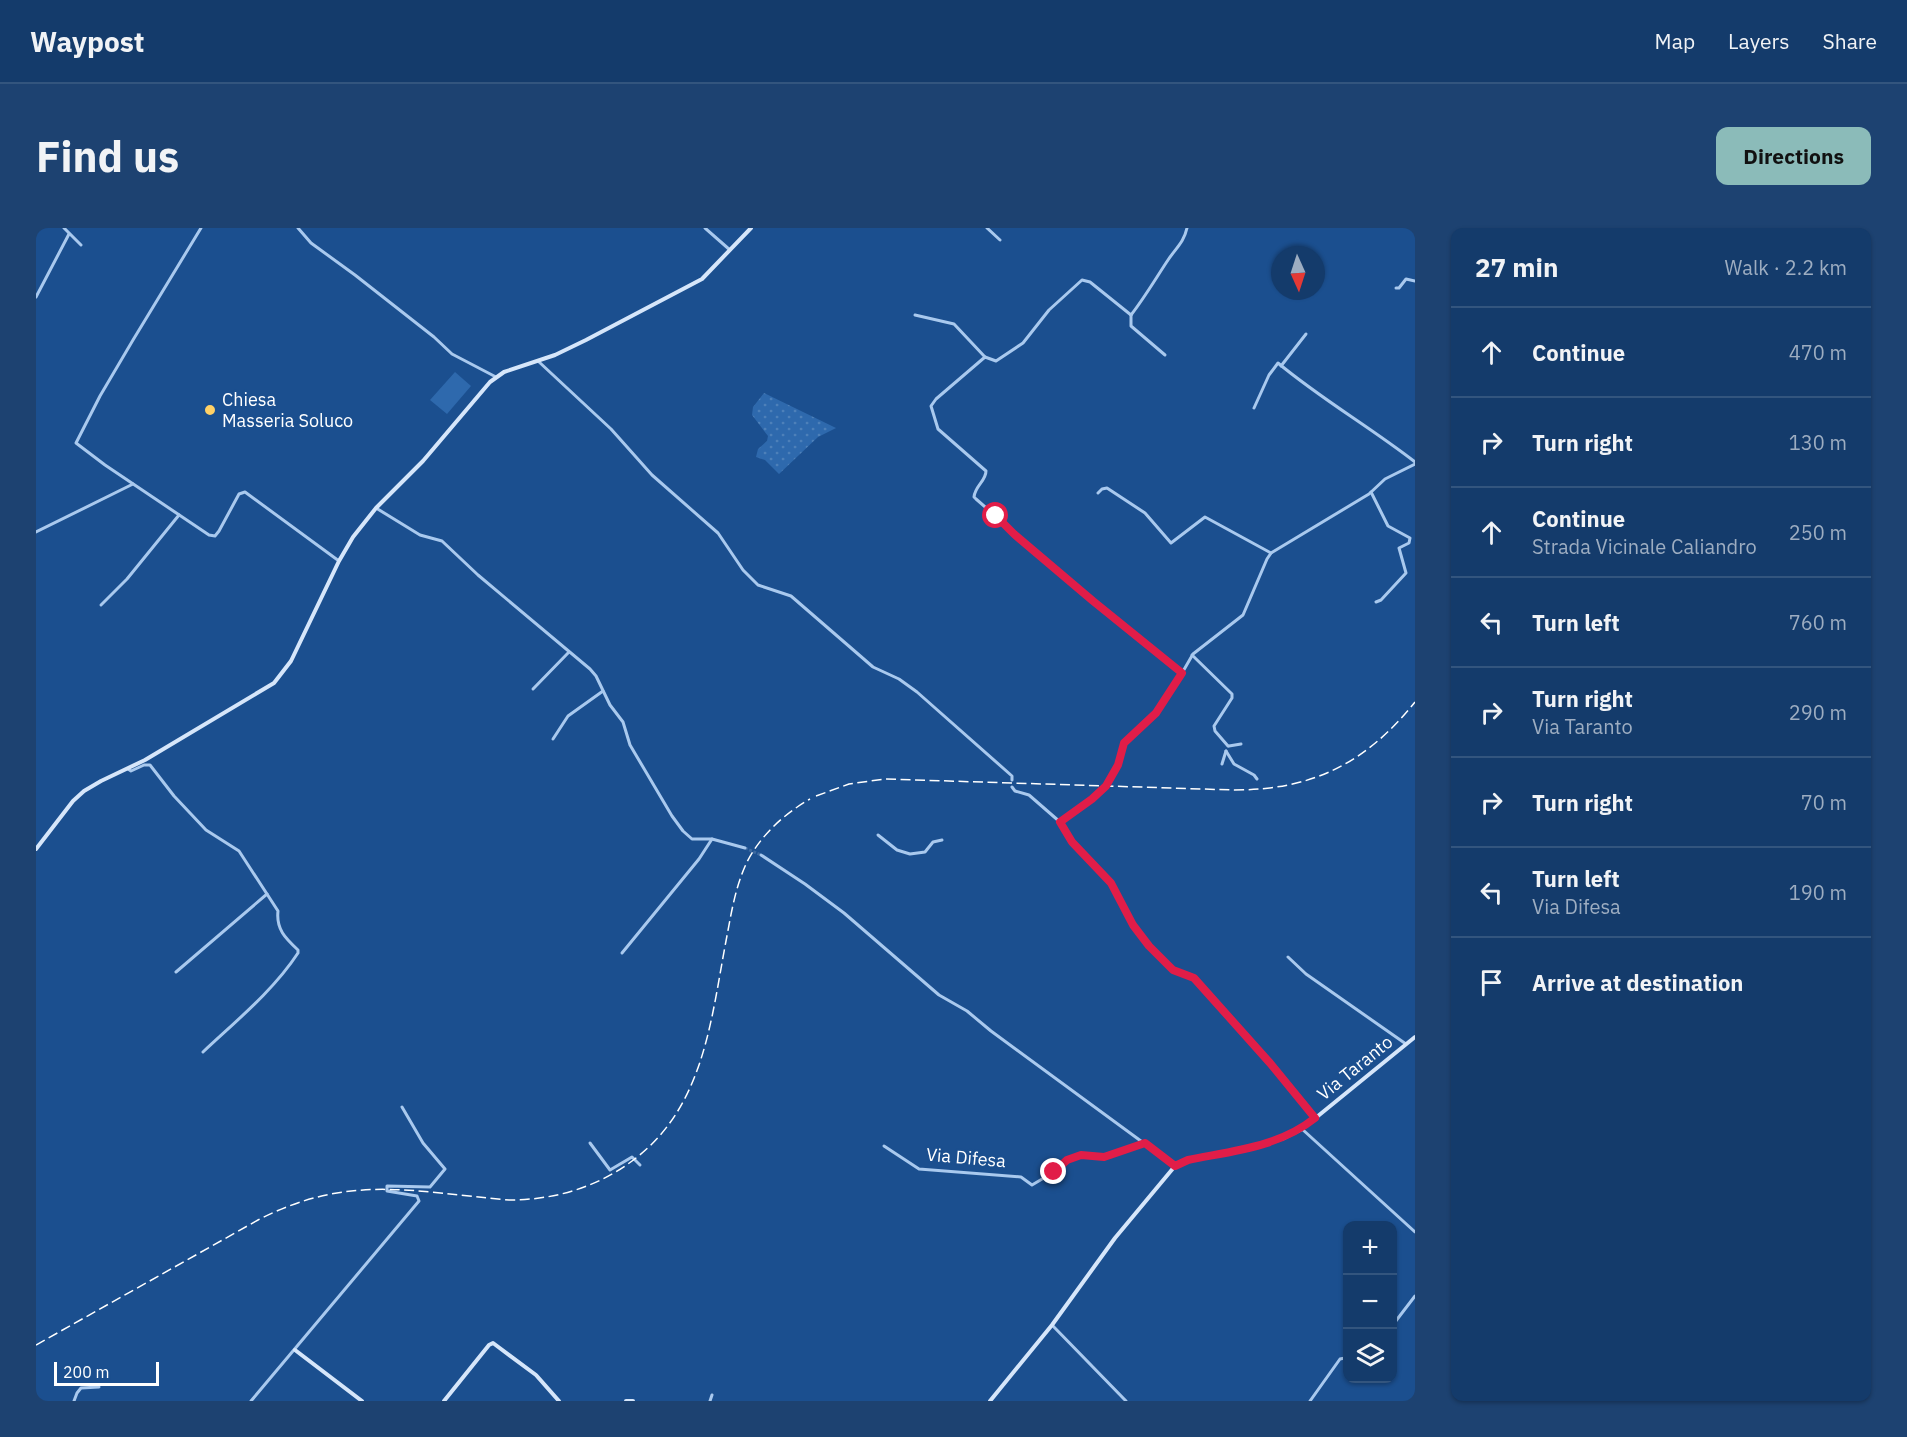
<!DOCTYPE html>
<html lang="en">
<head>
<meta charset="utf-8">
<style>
	:root { --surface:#143b6b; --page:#1d4271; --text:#f1f3f6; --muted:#9dadc1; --line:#33557e; --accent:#8bbbb9 }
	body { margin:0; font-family:"IBM Plex Sans",sans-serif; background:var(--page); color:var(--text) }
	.controls { position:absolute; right:18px; bottom:18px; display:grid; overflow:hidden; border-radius:12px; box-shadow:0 2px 4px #0004 }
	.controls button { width:54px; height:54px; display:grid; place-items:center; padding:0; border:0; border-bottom:2px solid var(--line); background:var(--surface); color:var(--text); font:30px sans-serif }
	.compass { position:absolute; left:1235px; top:18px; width:54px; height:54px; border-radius:50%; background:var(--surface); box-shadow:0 2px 4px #0004; rotate:177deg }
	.scale { position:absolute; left:18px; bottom:15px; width:105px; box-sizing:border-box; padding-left:6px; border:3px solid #fff; border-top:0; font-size:16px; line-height:21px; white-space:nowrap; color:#fff; -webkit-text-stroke:4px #1b4f8f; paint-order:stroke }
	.stop { position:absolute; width:18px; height:18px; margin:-14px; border:4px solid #e11d48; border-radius:50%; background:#fff }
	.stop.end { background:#e11d48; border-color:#fff; box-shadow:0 2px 6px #0008 }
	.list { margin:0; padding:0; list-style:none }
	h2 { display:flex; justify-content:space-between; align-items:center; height:78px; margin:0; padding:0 24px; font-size:26px }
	h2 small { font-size:20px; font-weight:400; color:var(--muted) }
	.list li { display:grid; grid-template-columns:39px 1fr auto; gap:18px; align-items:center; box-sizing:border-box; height:90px; padding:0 24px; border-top:2px solid var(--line) }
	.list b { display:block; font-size:22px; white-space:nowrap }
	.list p { margin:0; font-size:20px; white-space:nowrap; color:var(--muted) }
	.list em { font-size:20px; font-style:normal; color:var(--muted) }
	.icon { flex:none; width:33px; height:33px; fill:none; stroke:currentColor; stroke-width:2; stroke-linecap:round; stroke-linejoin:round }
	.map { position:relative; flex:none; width:1379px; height:1173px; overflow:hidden; border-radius:12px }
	header { display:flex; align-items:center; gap:36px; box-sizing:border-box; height:84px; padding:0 30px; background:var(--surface); border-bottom:2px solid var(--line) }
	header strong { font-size:28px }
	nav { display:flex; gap:33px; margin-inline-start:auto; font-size:21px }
	.intro { display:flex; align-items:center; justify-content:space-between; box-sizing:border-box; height:144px; padding:0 36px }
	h1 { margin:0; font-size:42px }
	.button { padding:15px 27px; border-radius:12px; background:var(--accent); color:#111; font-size:21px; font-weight:700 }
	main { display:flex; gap:36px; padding:0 36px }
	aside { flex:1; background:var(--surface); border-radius:12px; box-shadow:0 2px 4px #0004 }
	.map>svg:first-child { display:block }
	.grass { fill:url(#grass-dots) }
	.pitch { fill:#2e69ad }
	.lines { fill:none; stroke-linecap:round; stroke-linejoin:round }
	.street-tunnel { stroke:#3d69a0; stroke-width:3; stroke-dasharray:3 1.5; stroke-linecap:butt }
	.street { stroke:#a9c9ee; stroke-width:3 }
	.secondary { stroke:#d6e6fa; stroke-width:4 }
	.rail { stroke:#fff; stroke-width:1.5; stroke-dasharray:10 4.5; stroke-linecap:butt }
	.route { stroke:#e11d48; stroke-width:8 }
	.poi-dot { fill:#ffd166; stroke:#1b4f8f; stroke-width:2 }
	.labels { text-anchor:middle; stroke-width:4.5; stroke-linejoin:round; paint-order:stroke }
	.poi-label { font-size:18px; fill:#fff; stroke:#1b4f8f; text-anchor:start }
	.street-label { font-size:18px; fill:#fff; stroke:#1b4f8f }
</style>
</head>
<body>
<header>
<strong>Waypost</strong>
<nav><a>Map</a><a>Layers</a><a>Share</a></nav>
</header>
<div class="intro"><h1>Find us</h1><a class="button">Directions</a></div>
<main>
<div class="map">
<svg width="1379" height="1173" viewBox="0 0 1379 1173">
	<defs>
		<pattern id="grass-dots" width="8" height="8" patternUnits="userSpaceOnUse" patternTransform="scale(1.5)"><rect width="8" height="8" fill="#2e69ad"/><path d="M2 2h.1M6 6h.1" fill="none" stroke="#4d80b9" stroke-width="1.8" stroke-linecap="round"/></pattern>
	</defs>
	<rect width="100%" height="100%" fill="#1b4f8f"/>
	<!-- grass -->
	<polygon class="grass" points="728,165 800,200 782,209 743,246 729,232 720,229 722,221 731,213 732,208 716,187 717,179"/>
	<!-- pitch -->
	<polygon class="pitch" points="419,144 435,158 411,186 394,172"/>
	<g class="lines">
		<!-- street-tunnel -->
		<polyline class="street-tunnel" points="709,620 725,627"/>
		<!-- street -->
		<g class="street">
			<polyline points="28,0 45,17"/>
			<polyline points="165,0 97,112 64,168 40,215 69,237 173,307 179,308 183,303 203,266 209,264 303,333"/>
			<polyline points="262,0 275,15 319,47 398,109 416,126 460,149"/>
			<polyline points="669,0 694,22"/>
			<polyline points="951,0 964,12"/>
			<polyline points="0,2 1,0"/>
			<polyline points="1360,60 1363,60 1370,51 1379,53"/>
			<polyline points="0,69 33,6"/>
			<polyline points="879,87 918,96 949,129"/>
			<path d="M1095,87l-41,-33 -8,-2 -33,30 -26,33 -27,18 -11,-4 -49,42 -5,7 7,23 48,42c0,10 -11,15 -12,26l2,2 117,102 89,72"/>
			<path d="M1095,87c14,-18 25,-37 37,-55 8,-12 16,-18 19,-32"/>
			<polyline points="1095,88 1095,98 1129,127"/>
			<polyline points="502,133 575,201 616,247 682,305 707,342 722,357 755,368 837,439 863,451 881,464 976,548 976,552"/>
			<polyline points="1245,138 1270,106"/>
			<path d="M1218,180l15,-33 9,-12c43,36 92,64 137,99"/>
			<polyline points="1335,264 1352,298 1374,310 1373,315 1363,320 1370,345 1345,372 1340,374"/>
			<polyline points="1062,265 1066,261 1071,260 1109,285 1135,315 1169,289 1235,325"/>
			<polyline points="340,280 384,307 406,313 442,347 554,441 560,448 574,477 587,494 594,517 636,588 647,603 656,611 676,611 709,620"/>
			<polyline points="0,304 97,256"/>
			<polyline points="65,377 91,351 143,287"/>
			<polyline points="1156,427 1196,466 1196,470 1178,498 1179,503 1192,518"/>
			<polyline points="497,461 533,424"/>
			<polyline points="517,511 532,488 567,463"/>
			<polyline points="1193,518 1205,516"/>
			<polyline points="1190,523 1198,536 1218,547 1221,551"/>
			<polyline points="1186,536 1190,523"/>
			<path d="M92,541l3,2 13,-6h6l24,31 32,34 33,21 39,60c-2,18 7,27 20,39v3c-25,38 -62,68 -95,99"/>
			<polyline points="976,559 979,563 993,567 1024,594 1036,614 1075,655 1097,697 1113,718 1137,742 1158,750 1233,834 1279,890"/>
			<polyline points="1024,594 1056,571 1070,558 1081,537 1088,515 1120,485 1134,466 1157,426 1207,387 1231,331 1235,325 1333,266 1349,251 1379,236"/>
			<polyline points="842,607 861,622 874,626 889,624 897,614 906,612"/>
			<polyline points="725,627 769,656 808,685 903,767 931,783 955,803 1139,938"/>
			<polyline points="586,725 663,631 676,611"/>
			<polyline points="1252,729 1270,746 1370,816"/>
			<polyline points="140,744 231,666"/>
			<polyline points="1266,901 1379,1004"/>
			<polyline points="554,915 574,942 596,929 604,937"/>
			<polyline points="848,918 883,941 985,949 996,957 1018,944 1031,932 1045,927 1069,929 1109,915"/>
			<polyline points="1016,1097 1090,1173"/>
			<polyline points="1356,1098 1379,1068"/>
			<polyline points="38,1173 41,1165 45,1160 63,1159"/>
			<polyline points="215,1173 383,973 381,968 351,963 351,958 394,959 409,941 387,915 366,879"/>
			<polyline points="674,1173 676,1167"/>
			<polyline points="1274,1173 1304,1131 1309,1130 1312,1132"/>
		</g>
		<!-- secondary -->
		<g class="secondary">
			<polyline points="0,621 37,573 48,563 65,553 109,532 238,455 255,433 303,333 317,309 340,280 387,233 454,154 468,144 519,127 550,112 666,51 715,0"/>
			<polyline points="259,1122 326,1173"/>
			<polyline points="408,1173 453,1117 457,1115 500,1147 523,1173"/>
			<polyline points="590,1173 597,1173"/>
			<polyline points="954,1173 1016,1097 1079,1010 1139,938 1152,932 1223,918 1248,910 1266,901 1379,809"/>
		</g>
		<!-- rail -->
		<g class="rail">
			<path d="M780,568l33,-12 36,-5 349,11c79,0 132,-27 181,-88"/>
			<path d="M0,1117l222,-125c91,-47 155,-28 251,-20 46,0 90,-13 127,-42 68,-53 75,-138 90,-217 5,-26 9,-54 21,-79 14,-27 37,-48 63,-63"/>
		</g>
	</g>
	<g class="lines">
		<!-- route -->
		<path class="route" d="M960,288l18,18 79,67 89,72 -26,40 -32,30 -6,22 -12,21 -14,13 -32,23 12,20 39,41 22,42 16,21 24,24 21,8 76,85 45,55c-36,29 -83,33 -127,42l-13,6 -30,-23 -41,14 -23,-2 -14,5 -13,12"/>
	</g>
	<!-- markers -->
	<circle class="poi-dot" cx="174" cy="182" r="6"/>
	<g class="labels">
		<!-- poi labels -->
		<g class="poi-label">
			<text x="186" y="178">Chiesa<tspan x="186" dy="21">Masseria Soluco</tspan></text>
		</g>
		<!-- street labels -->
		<g class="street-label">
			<text transform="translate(1319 840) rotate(-39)" y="6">Via Taranto</text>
			<text transform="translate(930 930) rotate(5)" y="6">Via Difesa</text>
		</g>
	</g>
</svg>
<div class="controls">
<button>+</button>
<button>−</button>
<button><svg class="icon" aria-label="layers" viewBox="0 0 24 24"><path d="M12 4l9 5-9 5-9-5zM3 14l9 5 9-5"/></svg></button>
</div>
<svg class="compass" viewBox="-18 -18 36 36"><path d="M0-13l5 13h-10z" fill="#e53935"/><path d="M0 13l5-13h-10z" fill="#9dadc1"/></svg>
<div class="scale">200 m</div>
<div class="stop" style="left:960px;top:288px"></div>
<div class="stop end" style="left:1018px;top:944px"></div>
</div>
<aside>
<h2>27 min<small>Walk · 2.2 km</small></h2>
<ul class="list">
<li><svg class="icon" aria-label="ahead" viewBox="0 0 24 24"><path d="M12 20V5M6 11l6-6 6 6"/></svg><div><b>Continue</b></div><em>470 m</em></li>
<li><svg class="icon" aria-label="right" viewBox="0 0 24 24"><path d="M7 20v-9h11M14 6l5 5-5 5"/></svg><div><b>Turn right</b></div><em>130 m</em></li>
<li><svg class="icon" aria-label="ahead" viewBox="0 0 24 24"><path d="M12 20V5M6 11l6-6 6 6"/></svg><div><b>Continue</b><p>Strada Vicinale Caliandro</p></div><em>250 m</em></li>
<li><svg class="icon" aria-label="left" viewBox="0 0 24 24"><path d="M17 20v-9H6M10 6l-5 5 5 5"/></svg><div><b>Turn left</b></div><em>760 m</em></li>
<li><svg class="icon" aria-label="right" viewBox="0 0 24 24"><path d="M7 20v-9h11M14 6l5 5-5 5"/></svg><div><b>Turn right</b><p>Via Taranto</p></div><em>290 m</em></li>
<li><svg class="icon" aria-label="right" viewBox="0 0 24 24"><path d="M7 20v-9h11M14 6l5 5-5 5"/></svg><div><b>Turn right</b></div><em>70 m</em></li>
<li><svg class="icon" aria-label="left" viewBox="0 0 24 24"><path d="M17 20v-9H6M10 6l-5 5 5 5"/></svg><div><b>Turn left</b><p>Via Difesa</p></div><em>190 m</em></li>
<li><svg class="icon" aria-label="arrive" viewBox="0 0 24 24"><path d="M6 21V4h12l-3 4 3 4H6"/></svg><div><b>Arrive at destination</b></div></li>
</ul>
</aside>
</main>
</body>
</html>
